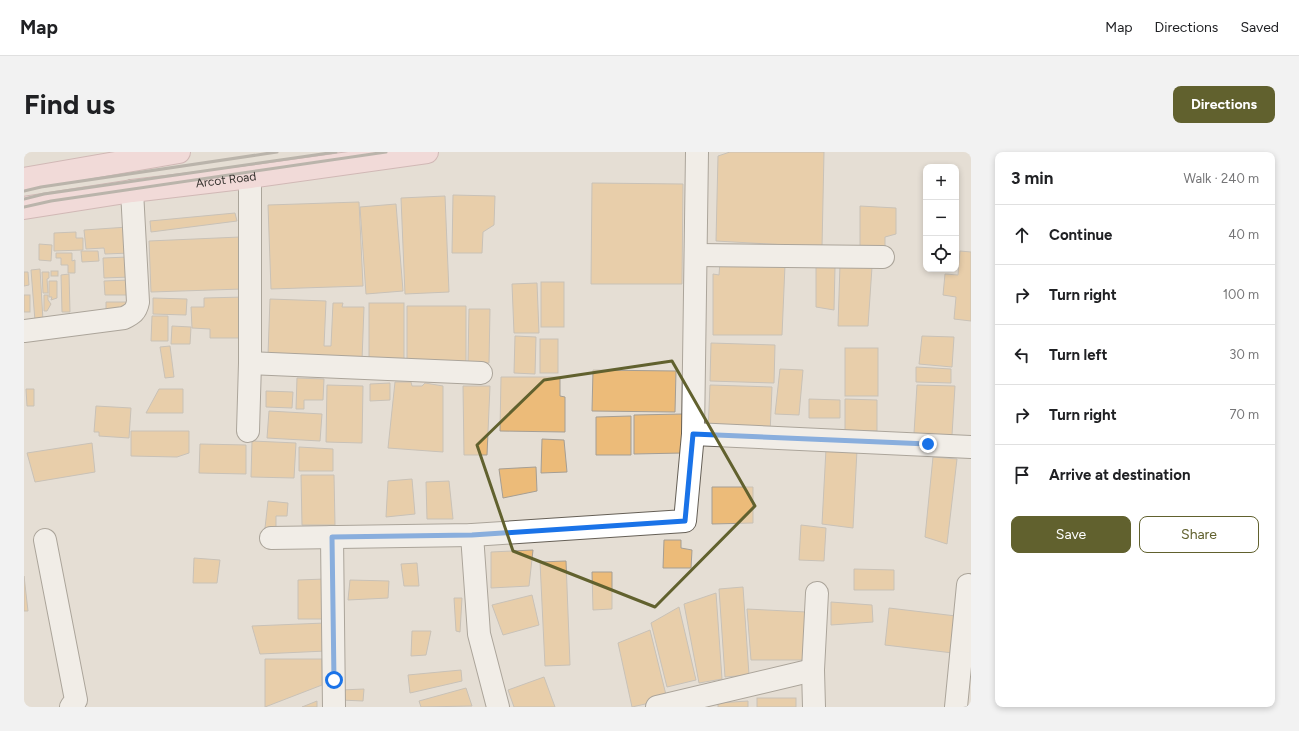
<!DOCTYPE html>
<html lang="en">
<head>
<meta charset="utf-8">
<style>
	:root { --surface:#fff; --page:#f2f2f2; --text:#202124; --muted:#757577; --line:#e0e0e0; --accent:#61612e }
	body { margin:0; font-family:Figtree,sans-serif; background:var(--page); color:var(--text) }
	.controls { position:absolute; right:12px; top:12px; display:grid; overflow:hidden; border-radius:8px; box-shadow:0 2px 6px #0003 }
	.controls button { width:36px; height:36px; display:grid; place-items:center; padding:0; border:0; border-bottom:1px solid var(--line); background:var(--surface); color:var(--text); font:20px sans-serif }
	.stop { position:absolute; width:12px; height:12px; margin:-9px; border:3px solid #1a73e8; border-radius:50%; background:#fff }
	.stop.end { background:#1a73e8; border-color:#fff; box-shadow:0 1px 4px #0008 }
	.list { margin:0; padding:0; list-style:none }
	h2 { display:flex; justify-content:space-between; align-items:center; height:52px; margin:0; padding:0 16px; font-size:17px }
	h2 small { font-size:13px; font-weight:400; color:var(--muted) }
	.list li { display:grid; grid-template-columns:26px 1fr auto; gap:12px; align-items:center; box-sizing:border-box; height:60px; padding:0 16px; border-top:1px solid var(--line) }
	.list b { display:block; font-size:15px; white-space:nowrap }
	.list em { font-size:13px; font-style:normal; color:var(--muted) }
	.actions { display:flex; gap:8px; padding:12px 16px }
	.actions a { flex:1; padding:9px 0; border:1px solid var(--accent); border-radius:8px; text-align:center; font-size:14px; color:var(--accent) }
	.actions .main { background:var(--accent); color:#fff }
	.icon { flex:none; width:22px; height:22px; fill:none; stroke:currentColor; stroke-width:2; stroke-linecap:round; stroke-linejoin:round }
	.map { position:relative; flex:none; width:947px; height:555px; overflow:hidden; border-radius:8px }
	header { display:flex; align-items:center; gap:24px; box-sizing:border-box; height:56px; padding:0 20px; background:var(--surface); border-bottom:1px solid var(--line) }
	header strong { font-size:19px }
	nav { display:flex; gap:22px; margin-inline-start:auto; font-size:14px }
	.intro { display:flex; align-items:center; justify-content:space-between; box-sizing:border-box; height:96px; padding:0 24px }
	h1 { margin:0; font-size:28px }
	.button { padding:10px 18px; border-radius:8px; background:var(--accent); color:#fff; font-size:14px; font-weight:700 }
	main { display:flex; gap:24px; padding:0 24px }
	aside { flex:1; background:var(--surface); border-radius:8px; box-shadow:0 2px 6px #0003 }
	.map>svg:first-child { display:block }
	.building { fill:#ecbb79; stroke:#a59e94 }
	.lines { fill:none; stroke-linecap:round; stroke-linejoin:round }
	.minor-casing { stroke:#655f56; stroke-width:24 }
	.major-casing { stroke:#b88a92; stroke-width:24 }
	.minor { stroke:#fff; stroke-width:22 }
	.major { stroke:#fed5dd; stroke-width:22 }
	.rail { stroke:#86817a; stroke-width:3 }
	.route { stroke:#1a73e8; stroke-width:5 }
	.marked { fill:none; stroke:#61612e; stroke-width:3; stroke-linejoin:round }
	.labels { text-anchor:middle; stroke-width:3.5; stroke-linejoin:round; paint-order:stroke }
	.street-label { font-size:12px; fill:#373430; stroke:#f3ebe1 }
</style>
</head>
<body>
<header>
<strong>Map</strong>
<nav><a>Map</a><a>Directions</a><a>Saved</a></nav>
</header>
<div class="intro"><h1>Find us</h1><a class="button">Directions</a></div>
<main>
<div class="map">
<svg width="947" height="555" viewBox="0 0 947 555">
	<rect width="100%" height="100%" fill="#e5ded4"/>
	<!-- building -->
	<g class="building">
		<polygon points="706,0 800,0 798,95 692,89 694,4"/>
		<polygon points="568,31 659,32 658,132 567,132"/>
		<polygon points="429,43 471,44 470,73 459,80 458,101 428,101"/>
		<polygon points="421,44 425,140 381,142 377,46"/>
		<polygon points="335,50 339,134 247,137 244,53"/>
		<polygon points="372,52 379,139 342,142 336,55"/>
		<polygon points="836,54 872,56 872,82 861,85 861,101 836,98"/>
		<polygon points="211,61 213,69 127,80 126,69"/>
		<polygon points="104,75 106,101 81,102 80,96 62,97 60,78"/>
		<polygon points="52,80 52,86 59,86 59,98 30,99 30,81"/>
		<polygon points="216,85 218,137 127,140 125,89"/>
		<polygon points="15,92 28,93 27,109 15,108"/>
		<polygon points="57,99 74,99 75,109 58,110"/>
		<polygon points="936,99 947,100 947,169 930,167 932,145 919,143 921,122 934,123"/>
		<polygon points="32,101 48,101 48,109 51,108 51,121 44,121 44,113 37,113 37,106 32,106"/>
		<polygon points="105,105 106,125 80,126 79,106"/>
		<polygon points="696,110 761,113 758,183 689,183 689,122 695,123"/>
		<polygon points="816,113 848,115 844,174 814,174"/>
		<polygon points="792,114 811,115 810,158 792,155"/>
		<polygon points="16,117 19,169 11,169 7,118"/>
		<rect x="27" y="119" width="7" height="5"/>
		<polygon points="0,120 4,120 5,133 0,134"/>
		<polygon points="18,120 25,120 25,126 23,127 24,141 19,141"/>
		<polygon points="45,122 46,160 38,160 37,123"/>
		<polygon points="106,128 106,143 81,143 80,129"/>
		<polygon points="25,129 33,129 33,146 27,148 28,145 25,145"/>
		<rect x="517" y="130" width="23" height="45"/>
		<polygon points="513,131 515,181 490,181 488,132"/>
		<rect x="0" y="143" width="6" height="17"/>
		<polygon points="20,143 24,143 24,148 27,152 23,159 20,159"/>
		<polygon points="221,145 220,186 186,186 186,177 168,176 167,155 180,155 180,146"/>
		<polygon points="129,146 163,147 162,163 129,162"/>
		<polygon points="246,147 302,149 300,194 307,194 309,151 319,151 318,155 340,155 338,208 244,203"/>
		<polygon points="82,150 105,150 98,165 82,165"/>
		<rect x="345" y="151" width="35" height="57"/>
		<polygon points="383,154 442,154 442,212 383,211"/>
		<polygon points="445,157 466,157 465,211 444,211"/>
		<polygon points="128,164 144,164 144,189 127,189"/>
		<polygon points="148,174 167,175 166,192 147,192"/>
		<polygon points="491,184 512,185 511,222 490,221"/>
		<polygon points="898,184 930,185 928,215 895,212"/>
		<rect x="516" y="187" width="18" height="34"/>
		<polygon points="687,191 751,193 750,231 686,229"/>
		<polygon points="146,194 150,225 141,226 136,195"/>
		<rect x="821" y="196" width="33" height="48"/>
		<polygon points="892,215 927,217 927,231 892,230"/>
		<polygon points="756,217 779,218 775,263 751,262"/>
		<polygon points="569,218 652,219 651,260 568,259"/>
		<polygon points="477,225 536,225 536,244 541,245 541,280 476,279"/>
		<polygon points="273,226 300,227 299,248 280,248 280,257 272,257"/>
		<polygon points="371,230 387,230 388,234 398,234 401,231 419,234 419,300 364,296"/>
		<polygon points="366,231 366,248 346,249 346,232"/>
		<polygon points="303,233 339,234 338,291 302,290"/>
		<polygon points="686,233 748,235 746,282 684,280"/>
		<polygon points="893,233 931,234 928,283 890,281"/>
		<polygon points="439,234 466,234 463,303 440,303"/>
		<polygon points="2,237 10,237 10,254 3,254"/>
		<polygon points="135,237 159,237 159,261 122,261"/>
		<polygon points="242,239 269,240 268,256 242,255"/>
		<polygon points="785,247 816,248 816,266 785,266"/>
		<polygon points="821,247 853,248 853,279 821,279"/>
		<polygon points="72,254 107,256 105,286 75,284 75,280 70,280"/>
		<polygon points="245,259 298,262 296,289 243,286"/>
		<polygon points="659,262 659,301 610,302 610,263"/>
		<polygon points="607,264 607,303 572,303 572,265"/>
		<polygon points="107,279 165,279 165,301 153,305 107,304"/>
		<polygon points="518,287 540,288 543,320 517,321"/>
		<polygon points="228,289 272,291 270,326 227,325"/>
		<polygon points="68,291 71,320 11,330 3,301"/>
		<polygon points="176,292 222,293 222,322 175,321"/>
		<polygon points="275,295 309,297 309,319 275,319"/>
		<polygon points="802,297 833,298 829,376 798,372"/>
		<polygon points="909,305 933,307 923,392 901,385"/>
		<polygon points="512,315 513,339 479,346 475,317"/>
		<polygon points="277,323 310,323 311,373 278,373"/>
		<polygon points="388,327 391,362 362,365 364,329"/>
		<polygon points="425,329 429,367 403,367 402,330"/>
		<polygon points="688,335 729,335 729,371 688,372"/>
		<polygon points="244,349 264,351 263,364 252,364 252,375 241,376"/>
		<polygon points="777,373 802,376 800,409 775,408"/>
		<polygon points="640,388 657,388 657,396 668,398 667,416 639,416"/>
		<polygon points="509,398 505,434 467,436 467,400"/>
		<polygon points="170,406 196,408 193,431 169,431"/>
		<polygon points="542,409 546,513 521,514 516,410"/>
		<polygon points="393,411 395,434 380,434 377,412"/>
		<polygon points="830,417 870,418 870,438 830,438"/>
		<polygon points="568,420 588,420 588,457 569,458"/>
		<polygon points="0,424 4,459 0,459"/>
		<polygon points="301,427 302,467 274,467 274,428"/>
		<polygon points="326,428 365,429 364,446 324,448"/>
		<polygon points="719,435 725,523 701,525 695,437"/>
		<polygon points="692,441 698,527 675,531 660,452"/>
		<polygon points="508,443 515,473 479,483 468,453"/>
		<polygon points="430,446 438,446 436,480 432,479"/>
		<polygon points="807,450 848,453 849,470 807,473"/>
		<polygon points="655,455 672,528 643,535 627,471"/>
		<polygon points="865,456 932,464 929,501 861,493"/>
		<polygon points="723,457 782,460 784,508 727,508"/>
		<polygon points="301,471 302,499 236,502 228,474"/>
		<polygon points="626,478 643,547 608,555 594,491"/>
		<polygon points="388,479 407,479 402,503 387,504"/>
		<polygon points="241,507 298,507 298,533 241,555"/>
		<polygon points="437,518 438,529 386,541 384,523"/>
		<polygon points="520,525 531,555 490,555 484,538"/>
		<polygon points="442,536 448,554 397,555 395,549"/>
		<polygon points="340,537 339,549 317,548 317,538"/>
		<rect x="733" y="546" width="39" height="9"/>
		<polygon points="293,549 293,555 278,555"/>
		<polygon points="724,549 724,555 694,555 694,551"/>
	</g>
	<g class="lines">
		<defs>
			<g id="minor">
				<polyline points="672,103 859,105"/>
				<path d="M0,179l100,-13c8,-4 12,-6 14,-16l-6,-111"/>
				<polyline points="226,211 457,221"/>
				<polyline points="224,279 226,211 226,25"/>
				<polyline points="669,282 947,295"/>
				<polyline points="448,383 455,482 474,555"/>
				<polyline points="308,385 310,555"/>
				<polyline points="247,386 448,383 661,369 669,282 673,0"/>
				<polyline points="21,388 52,548 47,555"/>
				<polyline points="633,555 789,518"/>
				<polyline points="790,555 789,518 793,441"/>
				<polyline points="932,555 944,433"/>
			</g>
			<g id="major">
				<polyline points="0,27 155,0"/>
				<path id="s1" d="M0,56l108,-17 118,-14 177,-25"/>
			</g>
		</defs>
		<!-- minor casing -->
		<use href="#minor" class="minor-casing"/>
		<!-- major casing -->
		<use href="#major" class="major-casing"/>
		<!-- minor -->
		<use href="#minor" class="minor"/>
		<!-- major -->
		<use href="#major" class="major"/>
		<!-- rail -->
		<g class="rail">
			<polyline points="0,39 17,35 253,0"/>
			<polyline points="0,47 20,42 312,0"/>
			<polyline points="0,55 27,49 362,0"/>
		</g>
	</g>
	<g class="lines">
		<!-- route -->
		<polyline class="route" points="310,528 308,385 448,383 661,369 669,282 904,292"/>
	</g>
	<!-- marked area -->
	<path d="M0 0H947V555H0ZM648,209l83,145 -100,101 -142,-56 -36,-106 67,-65z" fill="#e5ded4" fill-opacity=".55" fill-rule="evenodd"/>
	<path class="marked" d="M648,209l83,145 -100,101 -142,-56 -36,-106 67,-65z"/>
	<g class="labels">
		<!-- street labels -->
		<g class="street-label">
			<text dy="4" stroke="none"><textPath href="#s1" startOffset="204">Arcot Road</textPath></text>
		</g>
	</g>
</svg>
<div class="controls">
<button>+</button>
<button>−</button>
<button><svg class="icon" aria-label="locate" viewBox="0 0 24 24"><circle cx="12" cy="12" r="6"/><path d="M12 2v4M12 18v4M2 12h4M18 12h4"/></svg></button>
</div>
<div class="stop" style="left:310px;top:528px"></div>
<div class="stop end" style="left:904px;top:292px"></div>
</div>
<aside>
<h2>3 min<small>Walk · 240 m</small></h2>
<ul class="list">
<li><svg class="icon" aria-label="ahead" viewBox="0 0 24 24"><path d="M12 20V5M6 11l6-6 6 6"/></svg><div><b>Continue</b></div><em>40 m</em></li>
<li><svg class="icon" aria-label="right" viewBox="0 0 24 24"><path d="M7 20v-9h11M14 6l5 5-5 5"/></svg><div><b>Turn right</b></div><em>100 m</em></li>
<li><svg class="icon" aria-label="left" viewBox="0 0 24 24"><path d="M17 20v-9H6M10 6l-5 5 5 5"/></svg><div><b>Turn left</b></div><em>30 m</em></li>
<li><svg class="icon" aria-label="right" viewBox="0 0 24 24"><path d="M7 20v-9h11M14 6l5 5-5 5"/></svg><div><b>Turn right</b></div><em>70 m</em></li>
<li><svg class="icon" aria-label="arrive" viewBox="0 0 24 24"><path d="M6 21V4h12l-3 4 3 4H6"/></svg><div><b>Arrive at destination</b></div></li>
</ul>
<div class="actions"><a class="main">Save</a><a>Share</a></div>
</aside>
</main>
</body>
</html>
